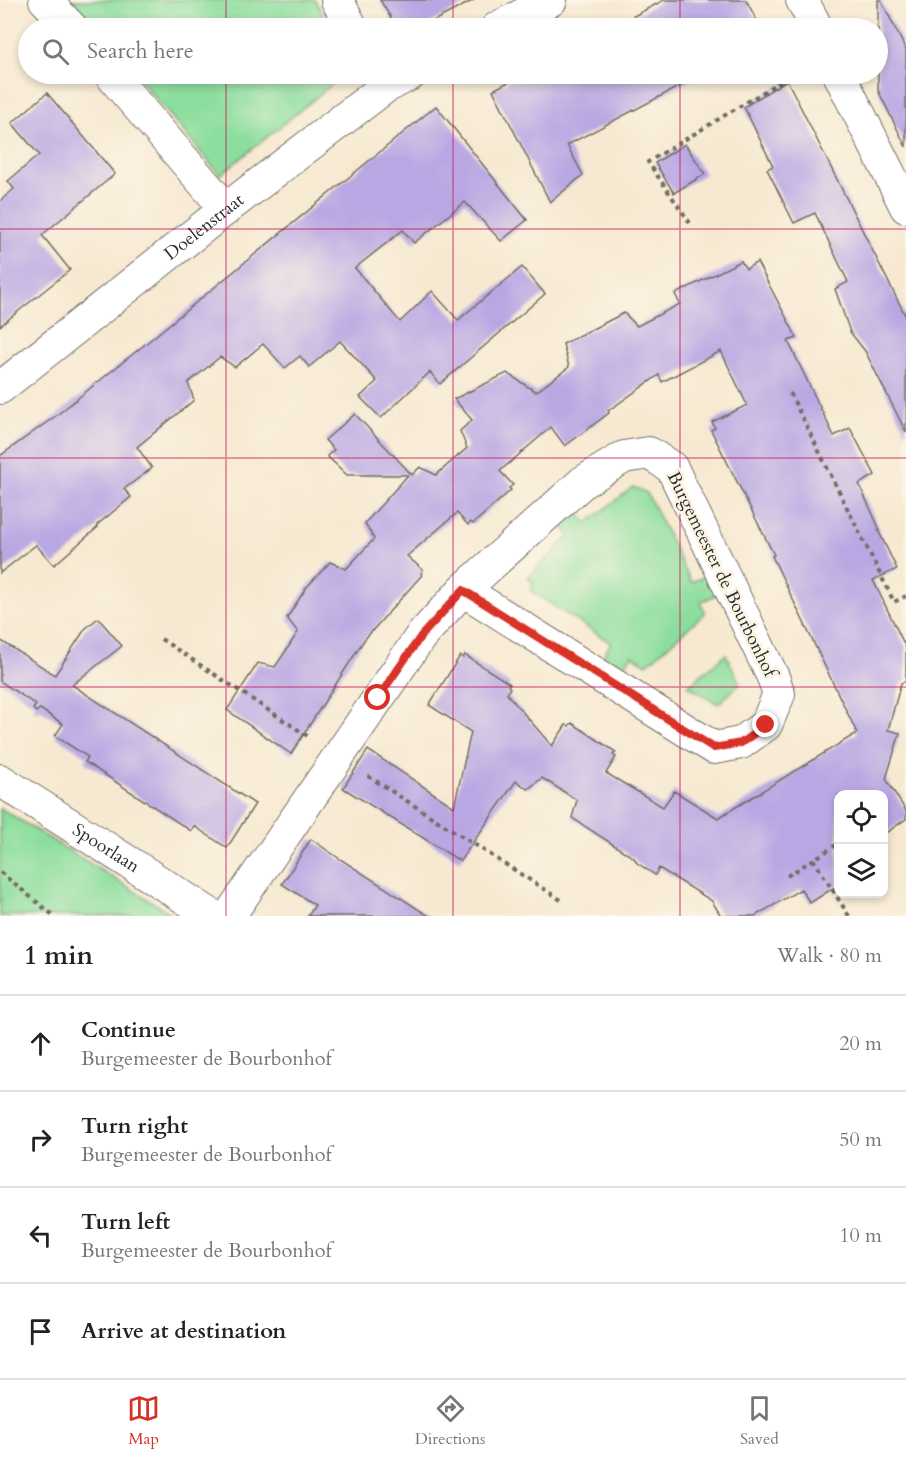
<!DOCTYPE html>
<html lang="en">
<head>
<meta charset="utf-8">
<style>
	:root { --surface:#fff; --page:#f6f6f6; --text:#222; --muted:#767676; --line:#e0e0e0; --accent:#d93025 }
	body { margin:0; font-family:Cardo,serif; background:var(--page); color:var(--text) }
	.controls { position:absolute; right:18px; bottom:18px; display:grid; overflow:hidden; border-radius:12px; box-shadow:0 3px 9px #0003 }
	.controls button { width:54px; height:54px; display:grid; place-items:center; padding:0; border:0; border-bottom:2px solid var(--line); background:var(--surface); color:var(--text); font:30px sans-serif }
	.stop { position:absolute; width:18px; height:18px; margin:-14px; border:4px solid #d93025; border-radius:50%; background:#fff }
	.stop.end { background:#d93025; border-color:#fff; box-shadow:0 2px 6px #0008 }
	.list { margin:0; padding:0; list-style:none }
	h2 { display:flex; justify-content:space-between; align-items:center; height:78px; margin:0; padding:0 24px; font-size:26px }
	h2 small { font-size:20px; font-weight:400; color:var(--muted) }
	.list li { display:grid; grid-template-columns:39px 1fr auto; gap:18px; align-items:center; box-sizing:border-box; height:96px; padding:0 24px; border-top:2px solid var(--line) }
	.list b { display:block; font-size:22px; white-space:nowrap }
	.list p { margin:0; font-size:20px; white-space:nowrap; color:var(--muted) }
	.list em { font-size:20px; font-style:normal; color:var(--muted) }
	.icon { flex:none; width:33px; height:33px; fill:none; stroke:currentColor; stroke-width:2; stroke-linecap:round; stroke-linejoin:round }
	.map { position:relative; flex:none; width:906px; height:916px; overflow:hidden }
	.search { position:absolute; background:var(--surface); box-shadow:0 3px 9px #0003; left:18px; right:18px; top:18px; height:66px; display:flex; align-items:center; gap:15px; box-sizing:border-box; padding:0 21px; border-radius:33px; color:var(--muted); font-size:22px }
	.sheet { height:462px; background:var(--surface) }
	nav { display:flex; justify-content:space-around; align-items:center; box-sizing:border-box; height:84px; border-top:2px solid var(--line); background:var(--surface); font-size:16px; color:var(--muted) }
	nav a { display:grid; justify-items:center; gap:3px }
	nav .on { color:var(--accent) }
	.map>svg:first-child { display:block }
	.green { fill:#8cde9e; stroke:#5c8464; stroke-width:1.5 }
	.building { fill:#b9a7e3 }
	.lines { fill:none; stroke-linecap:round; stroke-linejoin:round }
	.minor-casing { stroke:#726e65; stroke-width:34 }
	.path { stroke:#726e65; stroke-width:4; stroke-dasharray:4.5 4.5; stroke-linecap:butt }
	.minor { stroke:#fff; stroke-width:32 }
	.route { stroke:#d93025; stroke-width:8 }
	.grid { fill:none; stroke:#c2185b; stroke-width:1.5; stroke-opacity:0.55 }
	.labels { text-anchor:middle; stroke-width:6; stroke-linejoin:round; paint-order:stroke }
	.street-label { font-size:18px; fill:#2b2b2b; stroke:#fcf5e5 }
</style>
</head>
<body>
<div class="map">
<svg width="906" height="916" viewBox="0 0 906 916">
	<rect width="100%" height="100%" fill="#fcf5e5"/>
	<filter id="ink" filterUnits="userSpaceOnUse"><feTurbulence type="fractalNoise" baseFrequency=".0167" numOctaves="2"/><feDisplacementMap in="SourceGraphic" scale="12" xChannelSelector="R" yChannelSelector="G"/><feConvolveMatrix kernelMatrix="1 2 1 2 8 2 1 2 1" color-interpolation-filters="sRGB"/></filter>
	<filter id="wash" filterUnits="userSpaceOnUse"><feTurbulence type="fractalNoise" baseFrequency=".008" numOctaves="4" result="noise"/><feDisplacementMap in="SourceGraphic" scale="24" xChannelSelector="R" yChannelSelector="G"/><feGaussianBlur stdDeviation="1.35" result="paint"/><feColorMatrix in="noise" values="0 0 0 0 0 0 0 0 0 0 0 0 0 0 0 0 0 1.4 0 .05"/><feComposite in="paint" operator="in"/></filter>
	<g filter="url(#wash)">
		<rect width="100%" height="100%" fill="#f7e9d1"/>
		<!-- green -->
		<g class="green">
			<polygon points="71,0 315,0 330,28 97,28"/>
			<polygon points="135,74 345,74 220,175"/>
			<polygon points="633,487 647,493 691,582 709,575 718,594 701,602 705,613 647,664 632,655 620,672 601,659 611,643 531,591 533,583 528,577 570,536 560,522 573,509 587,523"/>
			<polygon points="726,654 740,684 718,704 688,686"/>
			<polygon points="0,808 175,916 0,916"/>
		</g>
		<g id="blocks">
			<!-- building -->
			<g class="building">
				<polygon points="380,0 474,0 420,28 397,28"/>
				<polygon points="664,0 746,0 761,28 611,28"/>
				<polygon points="878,0 881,0 906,50 906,147 878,90"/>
				<polygon points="524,74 703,74 567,145 583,175 550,202 493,90"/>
				<polygon points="787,80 906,317 906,432 865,351 850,332 835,289 848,282 815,213 794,223 767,169 773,166 744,107"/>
				<polygon points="47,93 115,174 42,235 70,270 0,326 0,201 14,189 8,181 39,155 12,123"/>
				<polygon points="436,106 527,220 501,241 465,202 414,243 403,230 355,268 400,322 432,291 458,320 522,267 545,294 440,384 430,372 381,418 360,397 377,381 340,341 309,367 300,356 285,368 263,344 235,367 220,357 188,383 194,400 137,447 152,468 124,489 131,497 97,525 98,527 54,565 36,545 0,573 0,456 57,415 144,345"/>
				<polygon points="685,144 705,174 674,193 655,163"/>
				<polygon points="741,261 746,269 757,262 797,338 788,341 834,436 850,428 875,475 859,484 880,530 878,530 897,569 873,580 906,648 906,681 901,683 888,730 900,733 886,779 906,811 906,819 884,834 884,795 838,795 838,885 810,903 801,889 755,916 721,916 712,901 659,868 655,875 637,863 634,858 572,818 577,800 542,778 528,789 516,781 460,861 343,788 368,750 454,807 471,732 429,705 460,656 463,658 465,655 510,684 508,686 510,688 507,694 552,746 566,725 569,726 572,723 616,752 613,755 616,757 606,773 663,807 674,791 718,818 857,733 772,556 774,555 711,430 715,428 712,422 747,405 721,351 662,382 659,375 608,411 609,413 565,446 551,427 500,471 513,485 509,488 511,490 473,524 471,522 468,525 457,513 407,556 423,570 421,573 422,575 364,640 291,754 227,710 258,663 275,667 287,649 298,632 287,618 306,588 330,562 346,569 374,539 365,523 408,475 347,475 327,456 334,450 325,440 355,414 412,475 420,467 436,475 467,448 460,431 472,420 454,399 507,373 536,392 569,367 563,344 624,313 637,326 680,304 675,294"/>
				<polygon points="98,618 122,646 72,685 255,804 227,848 194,826 191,831 85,762 88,757 55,736 63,724 40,709 36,712 33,709 36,705 0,681 0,640 55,675 85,629"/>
				<polygon points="311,839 340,859 429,916 308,916 315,905 282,884"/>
			</g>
		</g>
	</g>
	<g filter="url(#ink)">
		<use href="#blocks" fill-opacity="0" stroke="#726e65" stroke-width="1.5"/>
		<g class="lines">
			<defs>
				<g id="minor">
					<polyline points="45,0 72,28"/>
					<polyline points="337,0 352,28"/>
					<polyline points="802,0 817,28"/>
					<polyline points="497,28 551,0"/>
					<polyline points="110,74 226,209"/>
					<polyline points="839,74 906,207"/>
					<path id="s1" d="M0,388l226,-179 158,-121 27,-14"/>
					<polygon points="649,453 672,468 773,677 779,694 766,725 741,743 714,748 463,590 583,482 624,457"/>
					<path id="s2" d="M0,780l213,136"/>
					<polyline points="229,916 421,636 463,590"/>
				</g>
			</defs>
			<!-- minor casing -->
			<use href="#minor" class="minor-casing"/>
			<!-- path -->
			<g class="path">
				<polyline points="690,223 648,162 793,74"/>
				<polyline points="790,393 894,602 906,596"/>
				<polyline points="161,639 309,737"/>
				<polyline points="368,776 561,900"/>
				<polyline points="813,859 849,916"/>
				<polyline points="0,872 54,916"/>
				<polyline points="787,876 838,844"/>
			</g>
			<!-- minor -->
			<use href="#minor" class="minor"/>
		</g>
	</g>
	<g class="lines" filter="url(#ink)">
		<!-- route -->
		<polyline class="route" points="378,698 421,636 463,590 714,748 741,743 766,725"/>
	</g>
	<!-- grid -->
	<path class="grid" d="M226,0v28M453,0v28M680,0v28M226,74v842M453,74v842M680,74v842M0,229h906M0,458h906M0,687h906"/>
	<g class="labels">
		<!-- street labels -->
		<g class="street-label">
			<text dy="6" stroke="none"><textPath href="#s1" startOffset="260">Doelenstraat</textPath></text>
			<text transform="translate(722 574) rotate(64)" y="6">Burgemeester de Bourbonhof</text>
			<text dy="6" stroke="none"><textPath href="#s2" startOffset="126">Spoorlaan</textPath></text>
		</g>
	</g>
</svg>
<div class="controls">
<button><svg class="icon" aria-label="locate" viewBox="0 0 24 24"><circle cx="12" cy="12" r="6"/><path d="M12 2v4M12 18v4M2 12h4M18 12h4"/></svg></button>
<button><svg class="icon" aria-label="layers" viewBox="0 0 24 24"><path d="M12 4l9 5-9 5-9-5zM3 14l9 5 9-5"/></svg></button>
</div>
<div class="stop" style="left:378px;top:698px"></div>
<div class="stop end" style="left:766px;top:725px"></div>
<div class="search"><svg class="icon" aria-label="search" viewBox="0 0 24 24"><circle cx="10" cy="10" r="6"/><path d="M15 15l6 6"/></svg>Search here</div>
</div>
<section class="sheet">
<h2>1 min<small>Walk · 80 m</small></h2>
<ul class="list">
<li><svg class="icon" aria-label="ahead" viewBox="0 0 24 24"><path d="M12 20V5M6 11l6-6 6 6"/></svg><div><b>Continue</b><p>Burgemeester de Bourbonhof</p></div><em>20 m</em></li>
<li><svg class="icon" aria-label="right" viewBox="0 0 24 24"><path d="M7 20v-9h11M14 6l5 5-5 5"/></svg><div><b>Turn right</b><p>Burgemeester de Bourbonhof</p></div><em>50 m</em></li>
<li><svg class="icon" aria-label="left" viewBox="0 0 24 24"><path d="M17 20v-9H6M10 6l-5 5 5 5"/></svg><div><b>Turn left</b><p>Burgemeester de Bourbonhof</p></div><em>10 m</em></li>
<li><svg class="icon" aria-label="arrive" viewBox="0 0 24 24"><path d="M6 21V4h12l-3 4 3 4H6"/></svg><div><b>Arrive at destination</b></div></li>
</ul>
</section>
<nav>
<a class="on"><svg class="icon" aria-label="map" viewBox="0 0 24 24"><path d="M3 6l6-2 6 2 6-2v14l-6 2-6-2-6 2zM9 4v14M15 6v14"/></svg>Map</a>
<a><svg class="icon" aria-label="directions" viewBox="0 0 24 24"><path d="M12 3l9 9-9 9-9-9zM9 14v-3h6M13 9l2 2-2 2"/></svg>Directions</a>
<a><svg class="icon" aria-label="saved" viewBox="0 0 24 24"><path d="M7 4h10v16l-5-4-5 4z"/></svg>Saved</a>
</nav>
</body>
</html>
